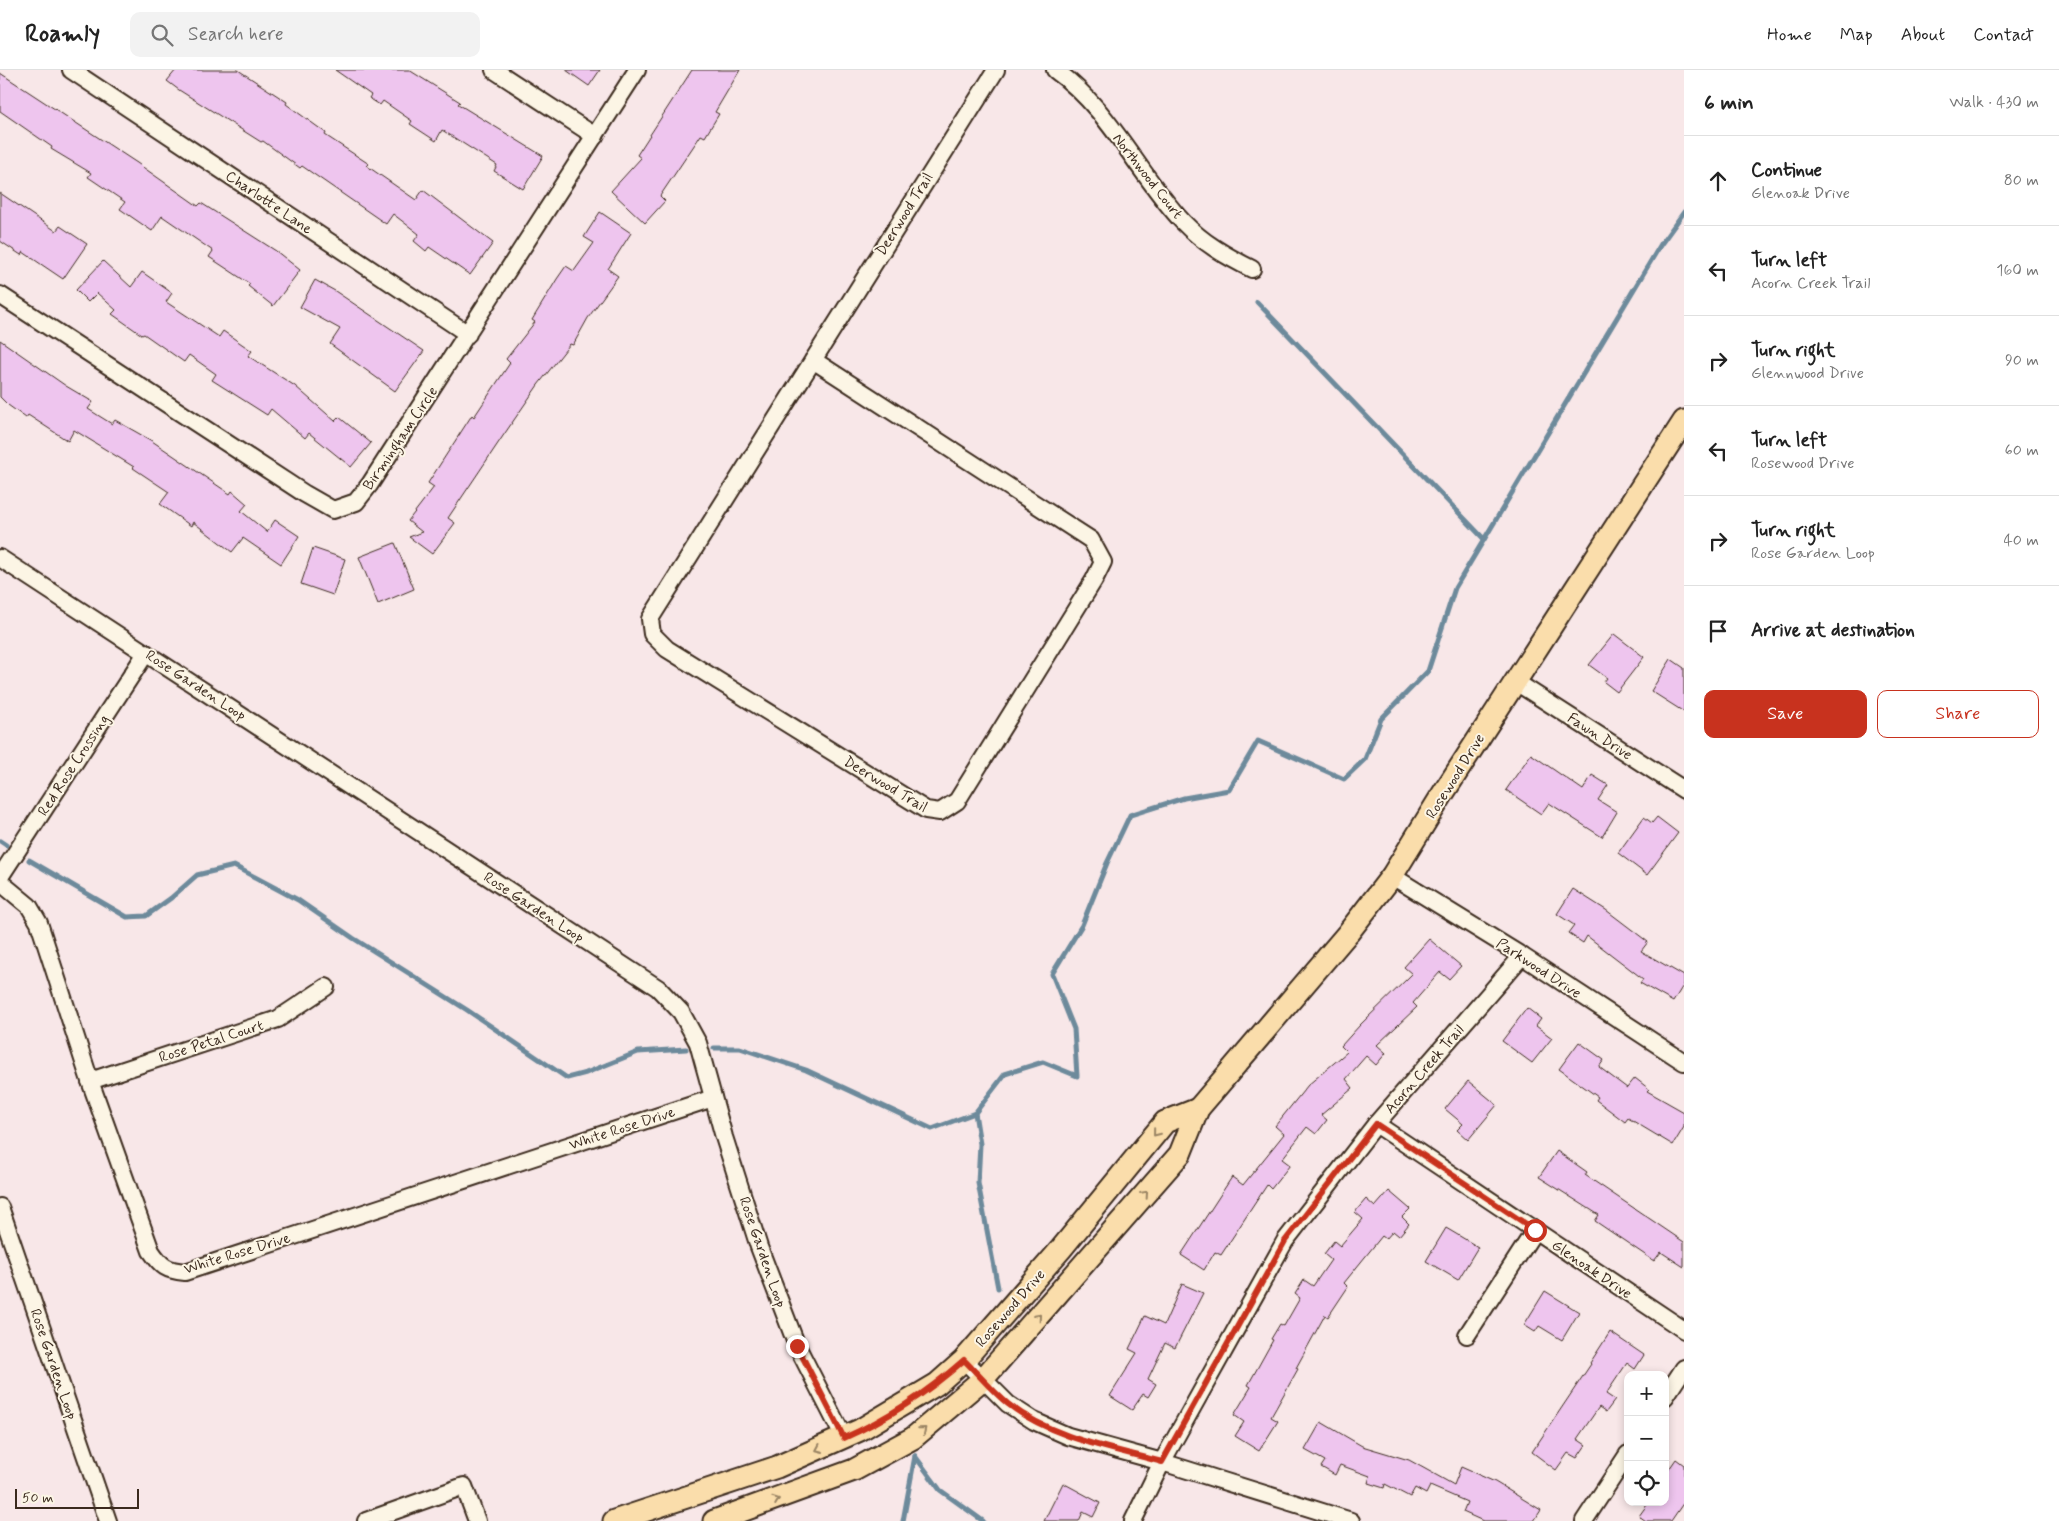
<!DOCTYPE html>
<html lang="en">
<head>
<meta charset="utf-8">
<style>
	:root { --surface:#fff; --page:#f2f2f2; --text:#222; --muted:#767676; --line:#e0e0e0; --accent:#c8321e }
	body { margin:0; font-family:Mynerve,sans-serif; background:var(--page); color:var(--text) }
	.controls { position:absolute; right:15px; bottom:15px; display:grid; overflow:hidden; border-radius:10px; box-shadow:0 2px 8px #0003 }
	.controls button { width:45px; height:45px; display:grid; place-items:center; padding:0; border:0; border-bottom:1px solid var(--line); background:var(--surface); color:var(--text); font:25px sans-serif }
	.scale { position:absolute; left:15px; bottom:12px; width:124px; box-sizing:border-box; padding-left:5px; border:2px solid #3b2a1e; border-top:0; font-size:14px; line-height:18px; white-space:nowrap; color:#3b2a1e; -webkit-text-stroke:4px #fcf5e5; paint-order:stroke }
	.stop { position:absolute; width:15px; height:15px; margin:-11px; border:4px solid #c8321e; border-radius:50%; background:#fff }
	.stop.end { background:#c8321e; border-color:#fff; box-shadow:0 1px 5px #0008 }
	.list { margin:0; padding:0; list-style:none }
	h2 { display:flex; justify-content:space-between; align-items:center; height:65px; margin:0; padding:0 20px; font-size:21px }
	h2 small { font-size:16px; font-weight:400; color:var(--muted) }
	.list li { display:grid; grid-template-columns:32px 1fr auto; gap:15px; align-items:center; box-sizing:border-box; height:90px; padding:0 20px; border-top:1px solid var(--line) }
	.list b { display:block; font-size:19px; white-space:nowrap }
	.list p { margin:0; font-size:16px; white-space:nowrap; color:var(--muted) }
	.list em { font-size:16px; font-style:normal; color:var(--muted) }
	.actions { display:flex; gap:10px; padding:15px 20px }
	.actions a { flex:1; padding:11px 0; border:1px solid var(--accent); border-radius:10px; text-align:center; font-size:18px; color:var(--accent) }
	.actions .main { background:var(--accent); color:#fff }
	.icon { flex:none; width:28px; height:28px; fill:none; stroke:currentColor; stroke-width:2; stroke-linecap:round; stroke-linejoin:round }
	.map { position:relative; flex:none; width:1684px; height:1451px; overflow:hidden }
	header { display:flex; align-items:center; gap:30px; box-sizing:border-box; height:70px; padding:0 25px; background:var(--surface); border-bottom:1px solid var(--line) }
	header strong { font-size:24px }
	nav { display:flex; gap:28px; margin-inline-start:auto; font-size:18px }
	.search { width:350px; height:45px; background:var(--page); display:flex; align-items:center; gap:12px; box-sizing:border-box; padding:0 18px; border-radius:10px; color:var(--muted); font-size:19px }
	main { display:flex }
	aside { flex:1; background:var(--surface) }
	.map>svg:first-child { display:block }
	.lines { fill:none; stroke-linecap:round; stroke-linejoin:round }
	.stream { stroke:#6d8a9b; stroke-width:5 }
	.building { fill:#eec5ee; stroke:#3b2a1e }
	.minor-casing { stroke:#3b2a1e; stroke-width:20 }
	.major-casing { stroke:#3b2a1e; stroke-width:25 }
	.minor { stroke:#fcf5e5; stroke-width:16 }
	.major { stroke:#faddab; stroke-width:21 }
	.oneway { stroke:#9a8464 }
	.route { stroke:#c8321e; stroke-width:6 }
	.labels { text-anchor:middle; stroke-width:4; stroke-linejoin:round; paint-order:stroke }
	.street-label { font-size:15px; fill:#3b2a1e; stroke:#fcf5e5 }
</style>
</head>
<body>
<header>
<strong>Roamly</strong>
<div class="search"><svg class="icon" aria-label="search" viewBox="0 0 24 24"><circle cx="10" cy="10" r="6"/><path d="M15 15l6 6"/></svg>Search here</div>
<nav><a>Home</a><a>Map</a><a>About</a><a>Contact</a></nav>
</header>
<main>
<div class="map">
<svg width="1684" height="1451" viewBox="0 0 1684 1451">
	<rect width="100%" height="100%" fill="#f8e7e8"/>
	<filter id="ink" filterUnits="userSpaceOnUse"><feTurbulence type="fractalNoise" baseFrequency=".02" numOctaves="2"/><feDisplacementMap in="SourceGraphic" scale="10" xChannelSelector="R" yChannelSelector="G"/><feConvolveMatrix kernelMatrix="1 2 1 2 8 2 1 2 1" color-interpolation-filters="sRGB"/></filter>
	<g filter="url(#ink)">
		<g class="lines">
			<!-- stream -->
			<g class="stream">
				<polyline points="1257,232 1484,469"/>
				<polyline points="0,771 6,775"/>
				<polyline points="29,790 127,847 146,846 171,828 197,805 234,796 298,830 353,868 467,940 567,1008 586,1003 638,982 686,979"/>
				<polyline points="714,978 740,978 806,1000 932,1059 975,1043"/>
				<polyline points="998,1218 978,1113 980,1074 975,1043 1005,1004 1043,992 1077,1006 1074,959 1052,904 1082,855 1107,793 1130,745 1184,728 1229,720 1258,671 1344,709 1365,689 1381,649 1428,601 1455,518 1661,174 1684,142"/>
				<polyline points="915,1386 940,1420 983,1451"/>
				<polyline points="903,1451 915,1386"/>
			</g>
		</g>
		<!-- building -->
		<g class="building">
			<polygon points="176,0 238,0 287,32 286,34 326,63 325,65 369,94 367,96 416,130 423,120 493,173 470,205 429,177 426,181 414,171 419,164 393,144 386,154 302,96 300,98 263,71 261,72 179,20 167,11"/>
			<polygon points="335,0 409,0 460,32 458,34 543,86 523,119 494,101 497,95 442,60 436,71 410,54 412,51 383,31 380,35 369,28 371,25"/>
			<polygon points="566,0 600,0 589,16"/>
			<polygon points="692,0 740,0 715,42 719,44 705,67 701,65 660,126 665,131 645,153 611,121 641,88 637,85"/>
			<polygon points="0,3 137,93 198,136 201,133 276,181 300,200 273,236 248,216 250,214 209,187 213,181 162,146 152,161 120,139 125,132 88,107 91,103 51,79 52,77 0,41"/>
			<polygon points="0,123 56,161 60,156 87,174 63,209 23,182 21,185 0,171"/>
			<polygon points="600,142 631,163 608,199 618,206 588,248 573,275 570,274 538,315 503,366 448,448 455,453 432,484 409,467 422,462 408,451 434,417 428,413 472,345 474,347 510,293 506,289 535,252 532,250 557,209 566,196 574,201 594,173 584,167"/>
			<polygon points="103,191 131,217 142,202 172,223 166,232 219,267 223,261 252,281 248,286 295,316 335,351 339,347 371,373 351,397 309,363 305,368 271,339 267,345 212,310 216,304 189,285 184,292 144,264 142,265 112,244 116,240 97,223 88,232 76,220"/>
			<polygon points="315,210 335,221 424,281 395,321 330,274 340,259 300,237"/>
			<polygon points="0,270 66,316 93,332 88,339 112,354 115,350 152,371 230,424 232,421 247,434 241,441 267,462 275,450 299,466 281,494 243,468 232,482 193,452 191,456 160,434 169,422 133,398 134,397 74,360 68,371 28,345 26,348 8,335 0,327"/>
			<polygon points="395,473 414,519 378,534 359,487"/>
			<polygon points="313,478 345,489 333,525 301,514"/>
			<polygon points="1614,564 1644,587 1617,622 1604,612 1607,608 1589,595"/>
			<polygon points="1671,589 1684,598 1684,642 1651,621"/>
			<polygon points="1531,684 1583,720 1592,705 1608,715 1598,730 1617,742 1602,767 1549,733 1541,744 1506,720"/>
			<polygon points="1644,747 1652,753 1657,747 1678,763 1647,805 1618,783"/>
			<polygon points="1573,819 1606,840 1648,872 1641,881 1684,906 1684,914 1673,932 1640,913 1643,909 1587,866 1583,873 1568,863 1574,855 1557,844"/>
			<polygon points="1429,869 1461,896 1449,909 1440,902 1413,933 1417,937 1377,975 1386,983 1376,995 1366,986 1346,1009 1353,1018 1321,1045 1327,1050 1316,1064 1307,1057 1282,1089 1290,1095 1271,1119 1267,1115 1221,1185 1215,1182 1204,1200 1181,1185 1232,1107 1243,1115 1284,1064 1275,1056 1308,1015 1347,982 1341,976 1360,955 1412,904 1404,897"/>
			<polygon points="1527,938 1541,949 1536,956 1552,968 1532,993 1502,971"/>
			<polygon points="1579,972 1604,990 1599,997 1627,1018 1635,1008 1649,1019 1647,1021 1684,1042 1684,1057 1673,1075 1628,1048 1625,1052 1596,1030 1598,1027 1559,999"/>
			<polygon points="1468,1011 1497,1035 1468,1070 1457,1060 1463,1054 1445,1039"/>
			<polygon points="1557,1081 1587,1102 1585,1105 1684,1172 1684,1197 1661,1182 1654,1191 1595,1151 1599,1145 1539,1107"/>
			<polygon points="1389,1121 1410,1139 1402,1147 1409,1154 1399,1166 1393,1161 1386,1169 1382,1166 1344,1213 1348,1217 1328,1247 1325,1245 1296,1298 1298,1299 1271,1347 1278,1351 1259,1381 1235,1366 1244,1352 1234,1345 1251,1317 1248,1315 1273,1270 1271,1269 1280,1254 1284,1256 1300,1228 1295,1224 1304,1210 1313,1216 1331,1190 1324,1184 1334,1171 1340,1176 1363,1149 1355,1142 1366,1129 1375,1137"/>
			<polygon points="1446,1158 1478,1177 1458,1210 1426,1191"/>
			<polygon points="1182,1214 1203,1223 1175,1278 1165,1273 1148,1309 1156,1314 1148,1327 1143,1324 1132,1340 1110,1326 1137,1283 1129,1279 1145,1246 1164,1255"/>
			<polygon points="1545,1221 1579,1242 1562,1270 1539,1256 1535,1262 1524,1255"/>
			<polygon points="1610,1262 1644,1285 1635,1299 1627,1293 1606,1324 1615,1330 1606,1342 1599,1337 1577,1369 1586,1375 1577,1388 1568,1383 1556,1400 1532,1382 1591,1294 1590,1293"/>
			<polygon points="1321,1352 1362,1376 1409,1390 1454,1415 1461,1397 1495,1412 1541,1440 1534,1451 1483,1451 1463,1442 1467,1432 1430,1416 1426,1424 1415,1418 1410,1427 1385,1414 1384,1418 1368,1413 1370,1406 1340,1395 1335,1405 1321,1397 1325,1391 1305,1380"/>
			<polygon points="1676,1389 1684,1395 1684,1432 1671,1451 1646,1451 1639,1446 1649,1432 1665,1432 1665,1405"/>
			<polygon points="1063,1413 1100,1433 1093,1447 1083,1442 1079,1451 1044,1451"/>
		</g>
		<g class="lines">
			<defs>
				<g id="minor">
					<polyline points="71,0 468,264"/>
					<polyline points="494,0 595,66"/>
					<path d="M1055,0c55,39 83,104 128,152 20,21 43,34 69,47"/>
					<polyline points="0,225 305,424 333,440 356,432 370,414 637,0"/>
					<polyline points="813,290 1091,470 1103,492 1094,510 957,731 940,742 926,740 667,579 652,564 650,549 996,0"/>
					<polyline points="0,488 658,918 681,942 698,973 724,1067 759,1177 797,1276 844,1368"/>
					<polyline points="1516,612 1684,720"/>
					<polyline points="1392,806 1522,886 1684,992"/>
					<polyline points="0,807 146,583"/>
					<path d="M0,812l29,24 10,17 51,158 61,170c11,16 15,19 34,21l528,-174"/>
					<polyline points="90,1011 278,949 326,917"/>
					<polyline points="1376,1054 1684,1260"/>
					<polyline points="0,1137 108,1451"/>
					<polyline points="1467,1265 1535,1160"/>
					<polyline points="964,1290 1008,1334 1034,1351 1068,1366 1162,1392 1351,1451"/>
					<polyline points="1665,1327 1684,1298"/>
					<polyline points="366,1451 464,1416 477,1451"/>
					<polyline points="1133,1451 1162,1392 1285,1171 1376,1054 1522,886"/>
					<polyline points="1584,1451 1628,1384"/>
				</g>
				<g id="major">
					<polyline points="614,1451 777,1397 860,1360 937,1314 964,1290 1061,1179 1165,1052 1198,1039"/>
					<polyline points="714,1451 854,1400 913,1368 983,1309 1180,1084 1198,1039 1348,863 1392,806 1442,725 1684,351"/>
				</g>
			</defs>
			<!-- minor casing -->
			<use href="#minor" class="minor-casing"/>
			<!-- major casing -->
			<use href="#major" class="major-casing"/>
			<!-- minor -->
			<use href="#minor" class="minor"/>
			<!-- major -->
			<use href="#major" class="major"/>
		</g>
		<!-- one-way arrows -->
		<defs><path id="oneway-chevron" d="M-2-3.5L2.5 0L-2 3.5" fill="none" stroke-width="1.6" stroke-linecap="round" stroke-linejoin="round" transform="scale(1.25)"/></defs>
		<g class="oneway">
			<use href="#oneway-chevron" transform="translate(1156 1063) rotate(129)"/>
			<use href="#oneway-chevron" transform="translate(1145 1124) rotate(-49)"/>
			<use href="#oneway-chevron" transform="translate(1038 1247) rotate(-49)"/>
			<use href="#oneway-chevron" transform="translate(923 1360) rotate(-40)"/>
			<use href="#oneway-chevron" transform="translate(819 1379) rotate(156)"/>
			<use href="#oneway-chevron" transform="translate(776 1430) rotate(-21)"/>
		</g>
	</g>
	<g class="lines" filter="url(#ink)">
		<!-- route -->
		<path class="route" d="M797,1276l47,92c43,-19 85,-47 120,-78 15,15 28,31 44,44 44,34 102,44 154,58l123,-221 91,-117 159,106"/>
	</g>
	<g class="labels">
		<!-- street labels -->
		<g class="street-label">
			<text transform="translate(1148 106) rotate(52)" y="5">Northwood Court</text>
			<text transform="translate(269 132) rotate(34)" y="5">Charlotte Lane</text>
			<text transform="translate(904 144) rotate(-58)" y="5">Deerwood Trail</text>
			<text transform="translate(400 368) rotate(-56)" y="5">Birmingham Circle</text>
			<text transform="translate(196 615) rotate(33)" y="5">Rose Garden Loop</text>
			<text transform="translate(1600 666) rotate(33)" y="5">Fawn Drive</text>
			<text transform="translate(73 695) rotate(-57)" y="5">Red Rose Crossing</text>
			<text transform="translate(1455 706) rotate(-58)" y="5">Rosewood Drive</text>
			<text transform="translate(886 714) rotate(31)" y="5">Deerwood Trail</text>
			<text transform="translate(534 837) rotate(33)" y="5">Rose Garden Loop</text>
			<text transform="translate(1539 898) rotate(33)" y="5">Parkwood Drive</text>
			<text transform="translate(211 971) rotate(-18)" y="5">Rose Petal Court</text>
			<text transform="translate(1424 999) rotate(-49)" y="5">Acorn Creek Trail</text>
			<text transform="translate(622 1058) rotate(-18)" y="5">White Rose Drive</text>
			<text transform="translate(763 1182) rotate(71)" y="5">Rose Garden Loop</text>
			<text transform="translate(237 1183) rotate(-17)" y="5">White Rose Drive</text>
			<text transform="translate(1592 1199) rotate(34)" y="5">Glenoak Drive</text>
			<text transform="translate(1010 1238) rotate(-49)" y="5">Rosewood Drive</text>
			<text transform="translate(54 1294) rotate(71)" y="5">Rose Garden Loop</text>
		</g>
	</g>
</svg>
<div class="controls">
<button>+</button>
<button>−</button>
<button><svg class="icon" aria-label="locate" viewBox="0 0 24 24"><circle cx="12" cy="12" r="6"/><path d="M12 2v4M12 18v4M2 12h4M18 12h4"/></svg></button>
</div>
<div class="scale">50 m</div>
<div class="stop" style="left:1535px;top:1160px"></div>
<div class="stop end" style="left:797px;top:1276px"></div>
</div>
<aside>
<h2>6 min<small>Walk · 430 m</small></h2>
<ul class="list">
<li><svg class="icon" aria-label="ahead" viewBox="0 0 24 24"><path d="M12 20V5M6 11l6-6 6 6"/></svg><div><b>Continue</b><p>Glenoak Drive</p></div><em>80 m</em></li>
<li><svg class="icon" aria-label="left" viewBox="0 0 24 24"><path d="M17 20v-9H6M10 6l-5 5 5 5"/></svg><div><b>Turn left</b><p>Acorn Creek Trail</p></div><em>160 m</em></li>
<li><svg class="icon" aria-label="right" viewBox="0 0 24 24"><path d="M7 20v-9h11M14 6l5 5-5 5"/></svg><div><b>Turn right</b><p>Glennwood Drive</p></div><em>90 m</em></li>
<li><svg class="icon" aria-label="left" viewBox="0 0 24 24"><path d="M17 20v-9H6M10 6l-5 5 5 5"/></svg><div><b>Turn left</b><p>Rosewood Drive</p></div><em>60 m</em></li>
<li><svg class="icon" aria-label="right" viewBox="0 0 24 24"><path d="M7 20v-9h11M14 6l5 5-5 5"/></svg><div><b>Turn right</b><p>Rose Garden Loop</p></div><em>40 m</em></li>
<li><svg class="icon" aria-label="arrive" viewBox="0 0 24 24"><path d="M6 21V4h12l-3 4 3 4H6"/></svg><div><b>Arrive at destination</b></div></li>
</ul>
<div class="actions"><a class="main">Save</a><a>Share</a></div>
</aside>
</main>
</body>
</html>
